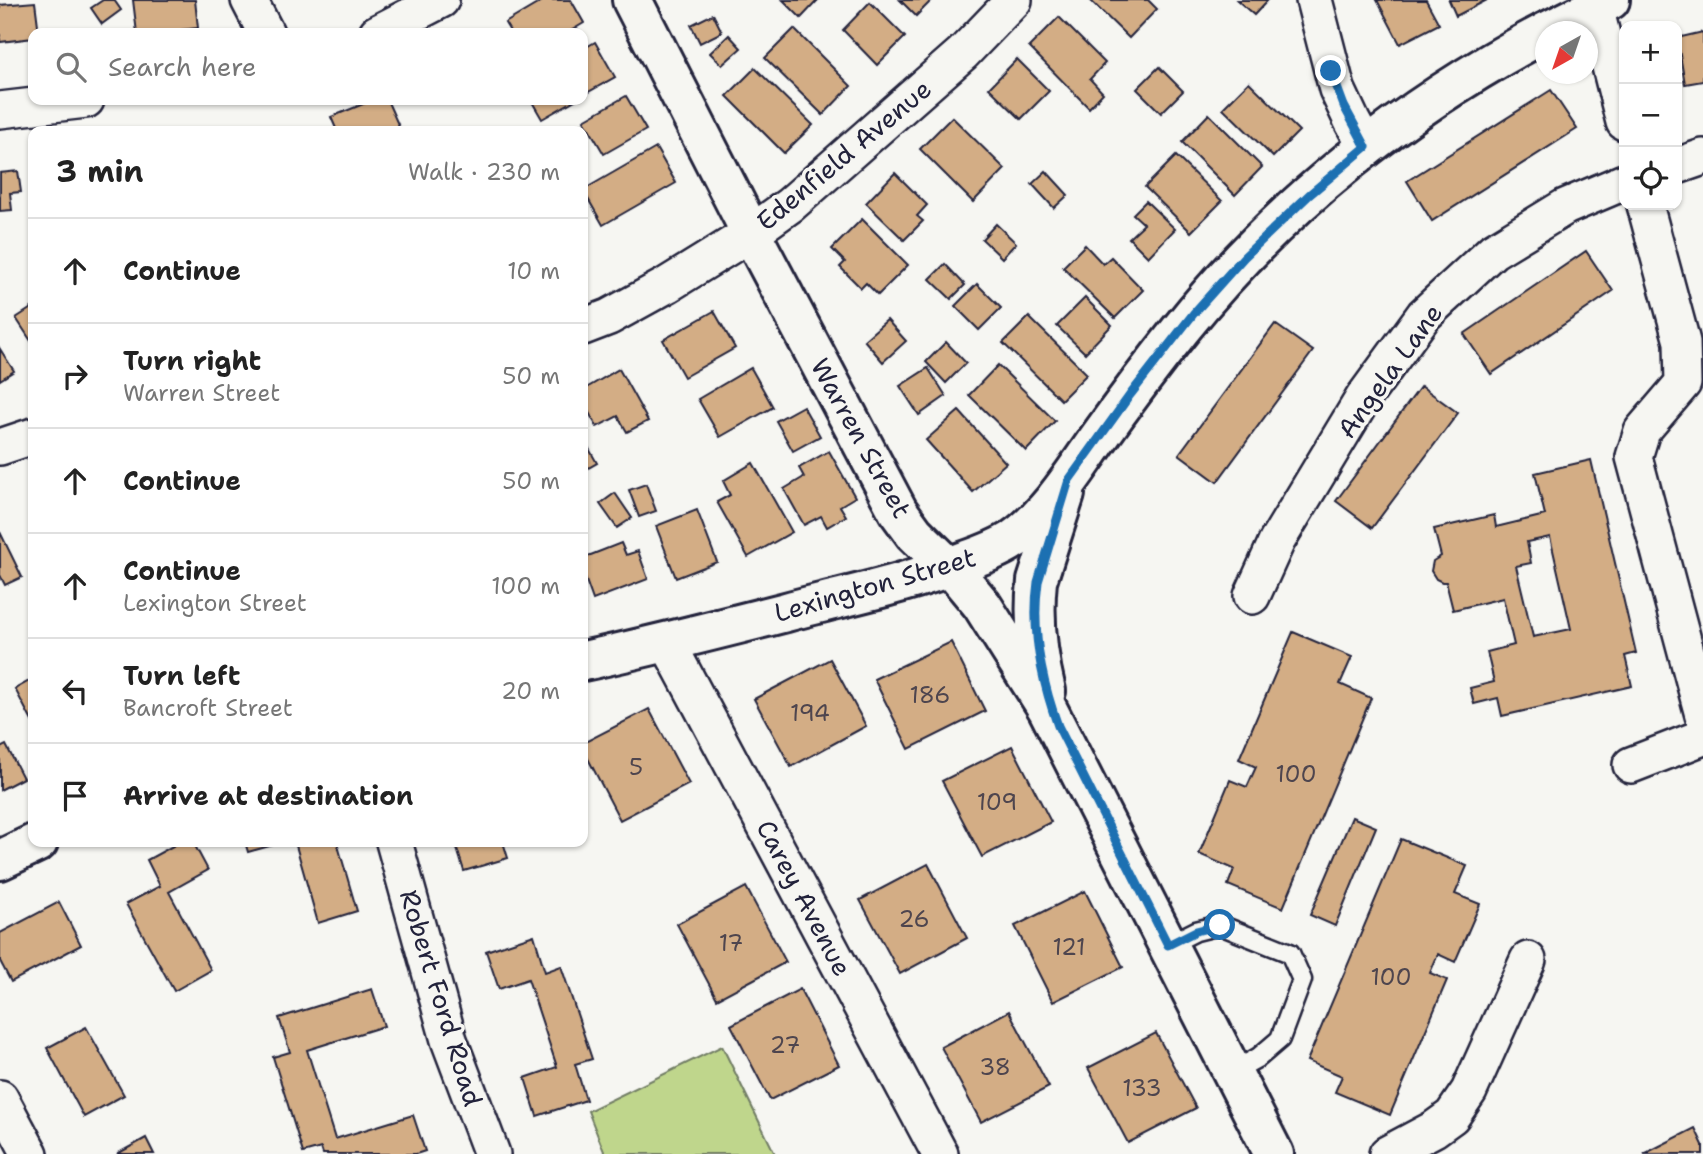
<!DOCTYPE html>
<html lang="en">
<head>
<meta charset="utf-8">
<style>
	:root { --surface:#fff; --page:#f2f2f2; --text:#222; --muted:#767676; --line:#e0e0e0 }
	body { margin:0; font-family:"Shantell Sans",sans-serif; background:var(--page); color:var(--text) }
	.controls { position:absolute; right:21px; top:21px; display:grid; overflow:hidden; border-radius:14px; box-shadow:0 2px 5px #0004 }
	.controls button { width:63px; height:63px; display:grid; place-items:center; padding:0; border:0; border-bottom:2px solid var(--line); background:var(--surface); color:var(--text); font:35px sans-serif }
	.compass { position:absolute; left:1535px; top:21px; width:63px; height:63px; border-radius:50%; background:var(--surface); box-shadow:0 2px 5px #0004; rotate:220deg }
	.stop { position:absolute; width:21px; height:21px; margin:-16px; border:5px solid #1f6fb2; border-radius:50%; background:#fff }
	.stop.end { background:#1f6fb2; border-color:#fff; box-shadow:0 2px 7px #0008 }
	.list { margin:0; padding:0; list-style:none }
	h2 { display:flex; justify-content:space-between; align-items:center; height:91px; margin:0; padding:0 28px; font-size:30px }
	h2 small { font-size:23px; font-weight:400; color:var(--muted) }
	.list li { display:grid; grid-template-columns:46px 1fr auto; gap:21px; align-items:center; box-sizing:border-box; height:105px; padding:0 28px; border-top:2px solid var(--line) }
	.list b { display:block; font-size:26px; white-space:nowrap }
	.list p { margin:0; font-size:23px; white-space:nowrap; color:var(--muted) }
	.list em { font-size:23px; font-style:normal; color:var(--muted) }
	.icon { flex:none; width:38px; height:38px; fill:none; stroke:currentColor; stroke-width:2; stroke-linecap:round; stroke-linejoin:round }
	.map { position:relative; flex:none; width:1703px; height:1154px; overflow:hidden }
	.search { position:absolute; background:var(--surface); box-shadow:0 2px 5px #0004; left:28px; top:28px; width:560px; height:77px; display:flex; align-items:center; gap:18px; box-sizing:border-box; padding:0 24px; border-radius:14px; color:var(--muted); font-size:26px }
	.panel { position:absolute; background:var(--surface); box-shadow:0 2px 5px #0004; left:28px; top:126px; width:560px; height:721px; border-radius:14px }
	.map>svg:first-child { display:block }
	.green { fill:#bfd68c; stroke:#707c64; stroke-width:2 }
	.building { fill:#d3ad85; stroke:#22223b; stroke-width:2; fill-rule:evenodd }
	.lines { fill:none; stroke-linecap:round; stroke-linejoin:round }
	.service-casing { stroke:#22223b; stroke-width:23 }
	.minor-casing { stroke:#22223b; stroke-width:40 }
	.tertiary-casing { stroke:#22223b; stroke-width:44 }
	.service { stroke:#f6f6f2; stroke-width:18 }
	.minor { stroke:#f6f6f2; stroke-width:35 }
	.tertiary { stroke:#f6f6f2; stroke-width:38 }
	.route { stroke:#1f6fb2; stroke-width:9 }
	.labels { text-anchor:middle; stroke-width:7; stroke-linejoin:round; paint-order:stroke }
	.number-label { font-size:23px; fill:#4e454e }
	.street-label { font-size:26px; fill:#22223b; stroke:#f6f6f2 }
</style>
</head>
<body>
<div class="map">
<svg width="1703" height="1154" viewBox="0 0 1703 1154">
	<rect width="100%" height="100%" fill="#f6f6f2"/>
	<filter id="ink" filterUnits="userSpaceOnUse"><feTurbulence type="fractalNoise" baseFrequency=".0143" numOctaves="2"/><feDisplacementMap in="SourceGraphic" scale="14" xChannelSelector="R" yChannelSelector="G"/><feConvolveMatrix kernelMatrix="1 2 1 2 8 2 1 2 1" color-interpolation-filters="sRGB"/></filter>
	<g filter="url(#ink)">
		<!-- green -->
		<polygon class="green" points="722,1046 775,1154 605,1154 588,1111"/>
		<!-- building -->
		<g class="building">
			<polygon points="103,0 114,0 121,10 102,24 91,8"/>
			<polygon points="133,0 195,0 198,28 179,30 180,33 137,33"/>
			<polygon points="544,0 571,0 584,23 567,33 511,33 505,23"/>
			<polygon points="783,0 818,0 801,18"/>
			<polygon points="900,0 932,0 916,16"/>
			<polygon points="1090,0 1148,0 1157,9 1129,38"/>
			<polygon points="1237,0 1268,0 1254,15"/>
			<polygon points="1377,0 1426,0 1439,24 1400,44"/>
			<polygon points="1449,0 1487,0 1456,16"/>
			<polygon points="35,2 39,33 33,33 33,38 0,42 0,5"/>
			<polygon points="870,2 905,37 877,65 843,30"/>
			<polygon points="713,14 722,32 700,43 691,25"/>
			<polygon points="1059,17 1105,63 1090,79 1103,93 1089,108 1029,47"/>
			<polygon points="794,29 851,86 823,115 765,58"/>
			<polygon points="1703,32 1703,81 1685,84 1677,38"/>
			<polygon points="729,35 741,48 722,65 710,53"/>
			<polygon points="595,42 615,77 583,95 583,49"/>
			<polygon points="1017,59 1049,91 1021,119 989,88"/>
			<polygon points="1159,67 1183,91 1161,113 1137,89"/>
			<polygon points="755,68 813,125 784,153 727,96"/>
			<polygon points="1249,82 1299,131 1273,157 1223,108"/>
			<polygon points="1551,90 1577,129 1432,221 1407,181"/>
			<polygon points="626,96 646,130 604,154 584,120"/>
			<polygon points="373,100 387,100 401,131 337,131 331,117"/>
			<polygon points="531,100 575,100 542,119"/>
			<polygon points="1209,114 1262,167 1235,195 1182,142"/>
			<polygon points="952,117 1005,169 973,202 920,149"/>
			<polygon points="656,148 676,183 603,225 583,190"/>
			<polygon points="1176,156 1222,201 1191,232 1145,187"/>
			<polygon points="18,171 21,192 10,193 12,210 0,211 0,173"/>
			<polygon points="1046,171 1068,195 1054,208 1032,184"/>
			<polygon points="895,173 927,205 917,216 923,221 904,240 866,203"/>
			<polygon points="1146,201 1175,229 1148,257 1129,238 1144,224 1133,214"/>
			<polygon points="862,219 908,265 878,295 866,283 861,288 840,267 845,262 832,249"/>
			<polygon points="996,224 1016,243 1002,258 982,239"/>
			<polygon points="1085,245 1103,264 1111,257 1143,290 1115,318 1063,267"/>
			<polygon points="1586,251 1613,291 1491,374 1464,334"/>
			<polygon points="945,264 965,285 951,299 930,279"/>
			<polygon points="977,284 1001,308 979,330 955,306"/>
			<polygon points="1085,298 1112,325 1085,353 1057,326"/>
			<polygon points="33,307 33,344 16,318"/>
			<polygon points="714,311 735,348 684,377 663,340"/>
			<polygon points="1029,317 1087,374 1061,400 1003,343"/>
			<polygon points="887,320 906,341 883,362 864,340"/>
			<polygon points="1275,324 1313,351 1217,482 1179,454"/>
			<polygon points="946,342 966,363 946,383 926,362"/>
			<polygon points="0,349 14,371 0,380"/>
			<polygon points="998,365 1055,421 1026,451 969,395"/>
			<polygon points="751,368 773,407 720,437 698,399"/>
			<polygon points="928,368 946,396 919,415 900,386"/>
			<polygon points="619,369 648,421 627,432 618,416 597,427 583,402 583,390"/>
			<polygon points="1421,386 1458,413 1372,528 1336,501"/>
			<polygon points="803,406 820,436 793,451 776,421"/>
			<polygon points="959,411 1006,463 973,492 926,440"/>
			<polygon points="583,438 597,463 583,471"/>
			<polygon points="829,451 855,497 840,506 846,516 827,527 821,516 804,525 784,489 804,477 799,468"/>
			<path d="M1591,460l45,193 -11,3 7,30 -130,30 -4,-18 -24,6 -4,-16 24,-6 -7,-30 27,-7 -11,-47 -50,12 -7,-28h-4l-6,-3 -5,-8 2,-10 8,-5 -7,-27 60,-14 2,12 49,-12 -10,-42zM1550,537l21,92 -38,8 -17,-71 15,-3 -4,-21z"/>
			<polygon points="753,463 792,532 748,557 717,502 730,495 723,481"/>
			<polygon points="646,484 656,511 639,517 629,490"/>
			<polygon points="615,493 632,518 617,528 600,504"/>
			<polygon points="697,510 717,562 676,578 656,526"/>
			<polygon points="0,532 22,577 5,585 0,575"/>
			<polygon points="621,543 626,555 638,551 648,579 593,600 583,572 583,558"/>
			<polygon points="1293,632 1352,657 1340,684 1371,698 1283,908 1228,885 1234,869 1199,854 1230,780 1247,787 1256,767 1239,759"/>
			<polygon points="951,642 985,711 909,749 874,679"/>
			<polygon points="830,659 866,726 791,767 754,699"/>
			<polygon points="33,679 33,723 15,689"/>
			<polygon points="649,709 689,784 620,820 583,749 583,743"/>
			<polygon points="6,745 23,778 0,790 0,748"/>
			<polygon points="1012,746 1051,822 982,857 942,781"/>
			<polygon points="1352,817 1376,827 1335,926 1310,915"/>
			<polygon points="1401,839 1467,866 1455,894 1480,904 1455,962 1438,954 1430,973 1447,980 1390,1115 1335,1092 1342,1076 1307,1061"/>
			<polygon points="180,842 193,842 208,870 169,892 211,970 174,991 126,904 160,886 147,860"/>
			<polygon points="245,842 284,842 248,852"/>
			<polygon points="295,842 337,842 357,911 318,923"/>
			<polygon points="455,842 503,842 508,858 464,871"/>
			<polygon points="928,864 967,938 900,974 860,900"/>
			<polygon points="746,887 786,962 717,999 677,924"/>
			<polygon points="1085,891 1123,967 1053,1002 1015,926"/>
			<polygon points="59,902 81,945 11,982 0,961 0,933"/>
			<polygon points="534,935 545,972 561,966 592,1059 575,1064 586,1100 537,1116 525,1078 557,1067 528,979 499,989 486,951"/>
			<polygon points="372,989 384,1026 307,1050 335,1139 413,1115 425,1151 416,1154 323,1154 321,1148 303,1153 273,1057 290,1052 279,1018"/>
			<polygon points="800,989 839,1065 770,1100 731,1025"/>
			<polygon points="1009,1011 1049,1087 981,1122 941,1047"/>
			<polygon points="86,1027 124,1095 84,1117 47,1048"/>
			<polygon points="1156,1033 1196,1108 1128,1143 1088,1068"/>
			<polygon points="1695,1128 1703,1145 1703,1154 1644,1154"/>
			<polygon points="146,1138 154,1154 117,1154"/>
		</g>
		<g class="lines">
			<defs>
				<polyline id="service" points="1168,945 1196,931 1220,925 1290,953 1302,980 1280,1039 1259,1057 1232,1072"/>
				<g id="minor">
					<polyline points="249,0 266,33"/>
					<polyline points="1314,0 1337,89 1352,121 1366,147"/>
					<polyline points="1595,7 1624,122"/>
					<polyline points="377,33 441,0"/>
					<polyline points="0,110 86,100"/>
					<polyline points="1677,166 1703,157"/>
					<polyline points="1645,205 1682,342 1683,383 1642,431 1634,457 1703,715"/>
					<polyline points="583,327 609,317 667,285 751,233 790,205 963,53 1014,0"/>
					<polyline points="0,447 33,436"/>
					<polyline points="1252,596 1277,541 1364,397 1424,315 1493,251 1565,207 1624,182"/>
					<polyline points="667,642 940,1154"/>
					<polyline points="1631,765 1703,737"/>
					<polyline points="394,842 449,1040 492,1154"/>
					<polyline points="0,1098 30,1154"/>
					<polyline points="1387,1154 1434,1129 1452,1116 1469,1091 1528,960"/>
				</g>
				<g id="tertiary">
					<polyline points="632,0 751,233 898,511 914,533 958,576 982,605 1047,708 1274,1154"/>
					<polyline points="1546,32 1610,0"/>
					<path d="M583,661c84,-18 167,-40 250,-61 45,-11 89,-22 132,-39 17,-6 34,-12 49,-22 35,-25 60,-66 84,-100 27,-38 55,-75 83,-110 99,-124 226,-224 365,-297"/>
					<path d="M1046,691c-9,-37 -13,-72 -9,-110l28,-87"/>
					<polyline points="0,860 38,842"/>
				</g>
			</defs>
			<!-- service casing -->
			<use href="#service" class="service-casing"/>
			<!-- minor casing -->
			<use href="#minor" class="minor-casing"/>
			<!-- tertiary casing -->
			<use href="#tertiary" class="tertiary-casing"/>
			<!-- service -->
			<use href="#service" class="service"/>
			<!-- minor -->
			<use href="#minor" class="minor"/>
			<!-- tertiary -->
			<use href="#tertiary" class="tertiary"/>
		</g>
	</g>
	<g class="lines" filter="url(#ink)">
		<!-- route -->
		<path class="route" d="M1220,925l-24,6 -28,14 -110,-219c-17,-47 -27,-95 -20,-144l31,-102 61,-85 64,-82 50,-56 65,-62 57,-48 -22,-41 -13,-35"/>
	</g>
	<g class="labels">
		<!-- number labels -->
		<g class="number-label">
			<text x="930" y="703">186</text>
			<text x="810" y="721">194</text>
			<text x="636" y="775">5</text>
			<text x="1296" y="782">100</text>
			<text x="997" y="810">109</text>
			<text x="914" y="927">26</text>
			<text x="731" y="951">17</text>
			<text x="1069" y="955">121</text>
			<text x="1391" y="985">100</text>
			<text x="785" y="1053">27</text>
			<text x="995" y="1075">38</text>
			<text x="1142" y="1096">133</text>
		</g>
		<!-- street labels -->
		<g class="street-label">
			<text transform="translate(844 155) rotate(-40)" y="9">Edenfield Avenue</text>
			<text transform="translate(1390 371) rotate(-54)" y="9">Angela Lane</text>
			<text transform="translate(861 438) rotate(61)" y="9">Warren Street</text>
			<text transform="translate(875 585) rotate(-16)" y="9">Lexington Street</text>
			<text transform="translate(804 898) rotate(62)" y="9">Carey Avenue</text>
			<text transform="translate(441 998) rotate(73)" y="9">Robert Ford Road</text>
		</g>
	</g>
</svg>
<div class="controls">
<button>+</button>
<button>−</button>
<button><svg class="icon" aria-label="locate" viewBox="0 0 24 24"><circle cx="12" cy="12" r="6"/><path d="M12 2v4M12 18v4M2 12h4M18 12h4"/></svg></button>
</div>
<svg class="compass" viewBox="-18 -18 36 36"><path d="M0-13l5 13h-10z" fill="#e53935"/><path d="M0 13l5-13h-10z" fill="#767676"/></svg>
<div class="stop" style="left:1220px;top:925px"></div>
<div class="stop end" style="left:1331px;top:71px"></div>
<div class="search"><svg class="icon" aria-label="search" viewBox="0 0 24 24"><circle cx="10" cy="10" r="6"/><path d="M15 15l6 6"/></svg>Search here</div>
<section class="panel">
<h2>3 min<small>Walk · 230 m</small></h2>
<ul class="list">
<li><svg class="icon" aria-label="ahead" viewBox="0 0 24 24"><path d="M12 20V5M6 11l6-6 6 6"/></svg><div><b>Continue</b></div><em>10 m</em></li>
<li><svg class="icon" aria-label="right" viewBox="0 0 24 24"><path d="M7 20v-9h11M14 6l5 5-5 5"/></svg><div><b>Turn right</b><p>Warren Street</p></div><em>50 m</em></li>
<li><svg class="icon" aria-label="ahead" viewBox="0 0 24 24"><path d="M12 20V5M6 11l6-6 6 6"/></svg><div><b>Continue</b></div><em>50 m</em></li>
<li><svg class="icon" aria-label="ahead" viewBox="0 0 24 24"><path d="M12 20V5M6 11l6-6 6 6"/></svg><div><b>Continue</b><p>Lexington Street</p></div><em>100 m</em></li>
<li><svg class="icon" aria-label="left" viewBox="0 0 24 24"><path d="M17 20v-9H6M10 6l-5 5 5 5"/></svg><div><b>Turn left</b><p>Bancroft Street</p></div><em>20 m</em></li>
<li><svg class="icon" aria-label="arrive" viewBox="0 0 24 24"><path d="M6 21V4h12l-3 4 3 4H6"/></svg><div><b>Arrive at destination</b></div></li>
</ul>
</section>
</div>
</body>
</html>
